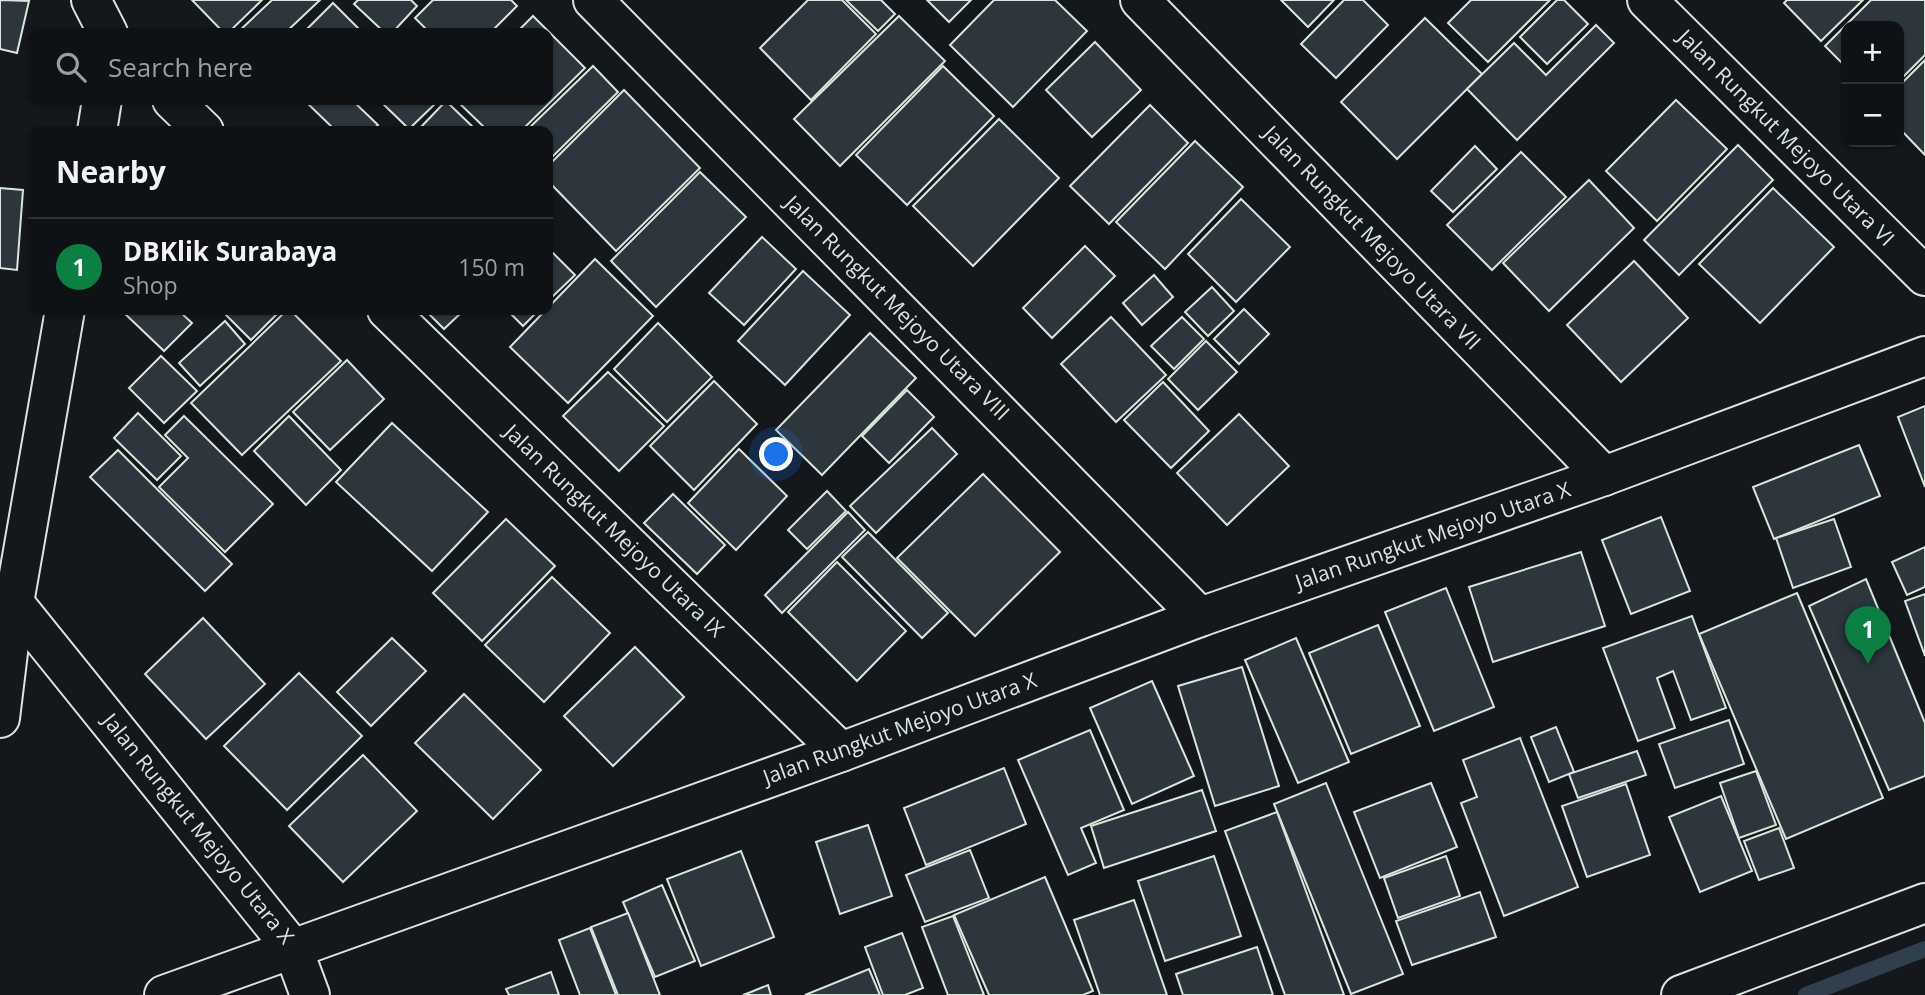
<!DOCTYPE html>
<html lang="en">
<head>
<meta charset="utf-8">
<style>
	:root { --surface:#0f1215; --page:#181b1e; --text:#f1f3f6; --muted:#9b9ea0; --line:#2f3234; --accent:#0b8043 }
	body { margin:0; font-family:"Open Sans",sans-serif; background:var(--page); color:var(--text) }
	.controls { position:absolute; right:21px; top:21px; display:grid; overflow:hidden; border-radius:14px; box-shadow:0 2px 5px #0004 }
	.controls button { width:63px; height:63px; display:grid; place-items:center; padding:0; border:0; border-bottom:2px solid var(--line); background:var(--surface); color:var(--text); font:35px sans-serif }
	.you { position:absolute; left:777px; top:455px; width:24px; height:24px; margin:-18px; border:5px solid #fff; border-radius:50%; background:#1a73e8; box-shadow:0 0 0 10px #1a73e833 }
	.badge { display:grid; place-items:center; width:46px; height:46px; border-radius:50%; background:var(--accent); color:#fff; font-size:23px; font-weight:700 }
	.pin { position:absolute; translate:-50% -58px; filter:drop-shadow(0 2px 4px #0008) }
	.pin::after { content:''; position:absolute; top:37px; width:24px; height:21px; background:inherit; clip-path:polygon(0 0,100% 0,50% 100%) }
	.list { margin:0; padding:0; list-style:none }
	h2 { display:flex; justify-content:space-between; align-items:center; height:91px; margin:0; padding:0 28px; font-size:30px }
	h2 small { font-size:23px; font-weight:400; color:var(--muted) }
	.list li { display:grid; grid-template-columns:46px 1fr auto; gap:21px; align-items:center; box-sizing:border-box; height:98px; padding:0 28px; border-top:2px solid var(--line) }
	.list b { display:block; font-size:26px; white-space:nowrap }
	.list p { margin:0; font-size:23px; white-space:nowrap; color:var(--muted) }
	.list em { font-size:23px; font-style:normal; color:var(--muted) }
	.icon { flex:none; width:38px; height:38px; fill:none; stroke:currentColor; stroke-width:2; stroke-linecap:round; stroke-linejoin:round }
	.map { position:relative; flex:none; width:1925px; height:995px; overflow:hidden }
	.search { position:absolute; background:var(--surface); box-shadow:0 2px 5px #0004; left:28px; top:28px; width:525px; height:77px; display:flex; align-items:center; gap:18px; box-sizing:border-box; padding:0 24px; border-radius:14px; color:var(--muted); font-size:26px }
	.panel { position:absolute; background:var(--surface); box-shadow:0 2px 5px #0004; left:28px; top:126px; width:525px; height:189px; border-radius:14px }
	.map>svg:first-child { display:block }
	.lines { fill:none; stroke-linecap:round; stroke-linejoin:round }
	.stream { stroke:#2f3f4d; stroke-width:16 }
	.building { fill:#2c363c; stroke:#d8e6dc; stroke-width:2 }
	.minor-casing { stroke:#d8e6dc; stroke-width:42 }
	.tertiary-casing { stroke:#d8e6dc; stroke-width:42 }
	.minor { stroke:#14181c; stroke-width:38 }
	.tertiary { stroke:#14181c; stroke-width:38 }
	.labels { text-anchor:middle; stroke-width:5; stroke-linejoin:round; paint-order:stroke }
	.street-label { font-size:21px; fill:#d8e6dc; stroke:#14181c }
</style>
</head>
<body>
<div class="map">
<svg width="1925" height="995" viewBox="0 0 1925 995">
	<rect width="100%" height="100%" fill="#14181c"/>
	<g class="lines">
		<!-- stream -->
		<polyline class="stream" points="1806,995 1925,949"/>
	</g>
	<!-- building -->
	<g class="building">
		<polygon points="0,0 29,1 17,53 0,49"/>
		<polygon points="192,0 262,0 228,33 224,33"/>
		<polygon points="272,0 320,0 285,33 237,33"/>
		<polygon points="358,0 411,0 417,6 392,33 385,33 354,4"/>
		<polygon points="433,0 511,0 517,6 490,33 430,33 415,18"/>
		<polygon points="808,0 842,0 876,34 811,100 760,48"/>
		<polygon points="846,0 881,0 895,14 878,31"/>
		<polygon points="927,0 971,0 949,22"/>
		<polygon points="994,0 1055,0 1087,31 1013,107 950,45"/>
		<polygon points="1281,0 1334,0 1308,27"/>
		<polygon points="1344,0 1363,0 1388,25 1336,78 1301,44"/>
		<polygon points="1471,0 1550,0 1488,62 1448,23"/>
		<polygon points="1557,0 1564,0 1588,24 1547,64 1520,37"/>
		<polygon points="1787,0 1863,0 1821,41 1784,3"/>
		<polygon points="1871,0 1925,0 1925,55 1899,81 1899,26 1846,26 1846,67 1825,46"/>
		<polygon points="333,3 363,33 303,33"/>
		<polygon points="533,16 585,68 521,131 488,131 456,100 548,100 548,33 516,33"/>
		<polygon points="899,16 945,61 840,166 794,119"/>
		<polygon points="1425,18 1482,74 1397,159 1341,102"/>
		<polygon points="1596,25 1614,43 1517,140 1467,89 1514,43 1546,75"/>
		<polygon points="1095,42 1141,90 1092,137 1046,90"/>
		<polygon points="1925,60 1925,155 1899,128 1899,86"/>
		<polygon points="593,66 618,92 548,161 548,131 526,131"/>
		<polygon points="943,66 994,116 907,205 856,155"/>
		<polygon points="624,90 700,168 616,251 548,181 548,166"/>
		<polygon points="304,100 352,100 378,125 371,131 336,131"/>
		<polygon points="379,100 439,100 409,129"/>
		<polygon points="1676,100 1727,149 1657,221 1606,171"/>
		<polygon points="446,101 477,131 417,131"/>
		<polygon points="1150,105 1188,143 1109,224 1070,186"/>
		<polygon points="999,119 1059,178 973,266 913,206"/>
		<polygon points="1195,141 1243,187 1165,269 1116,222"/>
		<polygon points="1738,145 1773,180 1679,275 1644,240"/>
		<polygon points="1475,146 1497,169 1453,212 1431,191"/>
		<polygon points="1521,152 1566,197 1492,270 1447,225"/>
		<polygon points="700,172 746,217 656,307 611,261"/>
		<polygon points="1589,180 1634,228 1549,311 1503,263"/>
		<polygon points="0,188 23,190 17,270 0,268"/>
		<polygon points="1773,188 1834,247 1760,323 1699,264"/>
		<polygon points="1241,199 1290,247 1236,302 1188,254"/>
		<polygon points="762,237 796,269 744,325 709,293"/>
		<polygon points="1085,246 1115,276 1052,338 1023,308"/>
		<polygon points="548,248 575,275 548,301"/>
		<polygon points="595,259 653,316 568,403 510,347"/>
		<polygon points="1634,261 1688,318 1621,382 1567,325"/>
		<polygon points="803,271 850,315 785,385 738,341"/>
		<polygon points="1154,275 1173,297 1142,325 1123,303"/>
		<polygon points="1212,287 1234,311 1208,336 1185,312"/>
		<polygon points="1244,309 1269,334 1239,364 1214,339"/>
		<polygon points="121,310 178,310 192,323 164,351"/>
		<polygon points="221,310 281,310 251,340"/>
		<polygon points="287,310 290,310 341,361 242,455 191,403"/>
		<polygon points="425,310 464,310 444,329"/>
		<polygon points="507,310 539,310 523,326"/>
		<polygon points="1111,317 1166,375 1116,422 1061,364"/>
		<polygon points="1182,317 1204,339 1174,369 1151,346"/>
		<polygon points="225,321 245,344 200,386 179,363"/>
		<polygon points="658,323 712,377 667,422 614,369"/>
		<polygon points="870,333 916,378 822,475 776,430"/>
		<polygon points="1206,341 1237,372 1198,410 1168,379"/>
		<polygon points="161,356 197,391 164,423 129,388"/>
		<polygon points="347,360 384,399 330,450 293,412"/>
		<polygon points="608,372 664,426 619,471 563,416"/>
		<polygon points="714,381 757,424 694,490 650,446"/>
		<polygon points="1163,382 1209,431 1171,468 1124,420"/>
		<polygon points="907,390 934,417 889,463 862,436"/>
		<polygon points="1925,406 1925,487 1898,417"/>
		<polygon points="138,413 181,456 157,480 114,438"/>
		<polygon points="1239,414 1289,466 1227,525 1177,473"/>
		<polygon points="184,416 273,504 225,552 159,487 188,458 165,435"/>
		<polygon points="289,416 341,470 306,505 254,451"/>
		<polygon points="392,423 488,512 432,571 336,482"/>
		<polygon points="932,428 957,454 876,533 850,506"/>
		<polygon points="1859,445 1880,496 1774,539 1753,487"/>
		<polygon points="739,449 787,496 736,550 688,503"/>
		<polygon points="118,450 232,564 205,591 90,477"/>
		<polygon points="983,474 1060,552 975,636 897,558"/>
		<polygon points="827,491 846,511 807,549 788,530"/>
		<polygon points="673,494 725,545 697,574 644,523"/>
		<polygon points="848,512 865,530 782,613 765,595"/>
		<polygon points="1661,517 1690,591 1631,614 1602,540"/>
		<polygon points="506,519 555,566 482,641 433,593"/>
		<polygon points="1834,519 1851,567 1793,588 1776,538"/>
		<polygon points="868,532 948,613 922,638 842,557"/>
		<polygon points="1925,547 1925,587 1907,595 1892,562"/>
		<polygon points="1581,552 1605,626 1493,662 1469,587"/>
		<polygon points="837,562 906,631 857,681 788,612"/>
		<polygon points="552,577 610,633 544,702 485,645"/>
		<polygon points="1866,579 1925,723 1925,776 1889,790 1809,606"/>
		<polygon points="1446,588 1494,707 1434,731 1385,612"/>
		<polygon points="1797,593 1883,798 1786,839 1699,634"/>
		<polygon points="1925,594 1925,656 1905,601"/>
		<polygon points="1692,616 1726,708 1691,720 1673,671 1657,678 1675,728 1638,741 1603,648"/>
		<polygon points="203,618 265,684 206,739 145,674"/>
		<polygon points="1378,625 1420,726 1351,754 1309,653"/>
		<polygon points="392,638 426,671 371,726 337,692"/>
		<polygon points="1296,638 1349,762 1298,783 1245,660"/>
		<polygon points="635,647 684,697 613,766 564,716"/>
		<polygon points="1242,667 1279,786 1215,806 1178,686"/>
		<polygon points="299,673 362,736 287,810 224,746"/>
		<polygon points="1152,681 1194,776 1132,804 1090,708"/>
		<polygon points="464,694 541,770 493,819 415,743"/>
		<polygon points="1729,720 1744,764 1675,788 1659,744"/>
		<polygon points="1556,727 1574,772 1549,782 1531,737"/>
		<polygon points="1090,730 1124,810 1081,828 1096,863 1068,875 1018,760"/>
		<polygon points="1520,738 1578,887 1504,916 1461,803 1477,797 1463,760"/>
		<polygon points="1637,751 1646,775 1578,798 1569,774"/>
		<polygon points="363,755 417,811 343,882 289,826"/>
		<polygon points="1004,768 1026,824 926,865 904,808"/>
		<polygon points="1756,771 1776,825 1739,838 1720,783"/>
		<polygon points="1326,783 1403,974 1351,994 1274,804"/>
		<polygon points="1431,783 1457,847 1380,878 1354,812"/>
		<polygon points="1626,784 1650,855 1587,877 1562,806"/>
		<polygon points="1202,790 1216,831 1104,868 1091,826"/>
		<polygon points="1721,796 1752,871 1700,892 1669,817"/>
		<polygon points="1277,812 1344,995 1285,995 1225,831"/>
		<polygon points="868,825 892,896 840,914 816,842"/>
		<polygon points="1779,828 1794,868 1759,880 1744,841"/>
		<polygon points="970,850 989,898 925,922 906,875"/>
		<polygon points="741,851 774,937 701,966 667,879"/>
		<polygon points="1214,856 1241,936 1165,961 1138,881"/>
		<polygon points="1446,856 1460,896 1398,918 1384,878"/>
		<polygon points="1045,877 1093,991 1083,995 989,995 954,915"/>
		<polygon points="662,885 695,961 655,977 623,902"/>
		<polygon points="1480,892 1496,937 1412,965 1396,921"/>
		<polygon points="1134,900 1167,995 1100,995 1074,920"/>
		<polygon points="628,913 660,995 618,995 591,927"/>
		<polygon points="953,916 984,995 948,995 922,927"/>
		<polygon points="590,928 616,995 580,995 559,940"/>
		<polygon points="902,933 923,988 905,995 883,995 865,947"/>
		<polygon points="1257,947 1273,995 1183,995 1176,974"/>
		<polygon points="869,969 880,995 805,995"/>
		<polygon points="551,972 559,995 509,995 506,989"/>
		<polygon points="768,985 771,995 743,995 751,992"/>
	</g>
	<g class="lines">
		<defs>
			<g id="minor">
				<polyline points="91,0 108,33"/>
				<polyline points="593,0 1200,617"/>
				<polyline points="1140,0 1604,476"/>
				<polyline points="1647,0 1925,276"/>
				<polyline points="172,100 204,131"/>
				<polyline points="97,131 102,100"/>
				<polyline points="387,310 841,752"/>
				<polyline points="14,603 293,949 310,995"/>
				<polyline points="0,718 14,603 65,310"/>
				<polyline points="164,995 841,752 1200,617 1604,476 1925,356"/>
			</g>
			<polyline id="tertiary" points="1681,995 1925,903"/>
		</defs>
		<!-- minor casing -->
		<use href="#minor" class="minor-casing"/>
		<!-- tertiary casing -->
		<use href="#tertiary" class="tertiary-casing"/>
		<!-- minor -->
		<use href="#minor" class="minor"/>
		<!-- tertiary -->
		<use href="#tertiary" class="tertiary"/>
	</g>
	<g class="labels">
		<!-- street labels -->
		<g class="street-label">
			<text transform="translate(1786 138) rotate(45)" y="7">Jalan Rungkut Mejoyo Utara VI</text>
			<text transform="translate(1372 238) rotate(46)" y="7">Jalan Rungkut Mejoyo Utara VII</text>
			<text transform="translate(897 308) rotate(45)" y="7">Jalan Rungkut Mejoyo Utara VIII</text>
			<text transform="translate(614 531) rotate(44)" y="7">Jalan Rungkut Mejoyo Utara IX</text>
			<text transform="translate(1433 536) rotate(-19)" y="7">Jalan Rungkut Mejoyo Utara X</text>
			<text transform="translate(900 729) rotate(-20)" y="7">Jalan Rungkut Mejoyo Utara X</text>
			<text transform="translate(198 829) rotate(51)" y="7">Jalan Rungkut Mejoyo Utara X</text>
		</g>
	</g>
</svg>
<div class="controls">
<button>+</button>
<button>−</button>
</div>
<div class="you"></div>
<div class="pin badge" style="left:1868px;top:664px">1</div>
<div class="search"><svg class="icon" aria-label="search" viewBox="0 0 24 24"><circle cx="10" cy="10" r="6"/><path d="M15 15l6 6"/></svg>Search here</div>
<section class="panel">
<h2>Nearby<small></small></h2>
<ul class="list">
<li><span class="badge">1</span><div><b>DBKlik Surabaya</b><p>Shop</p></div><em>150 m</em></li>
</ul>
</section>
</div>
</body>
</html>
